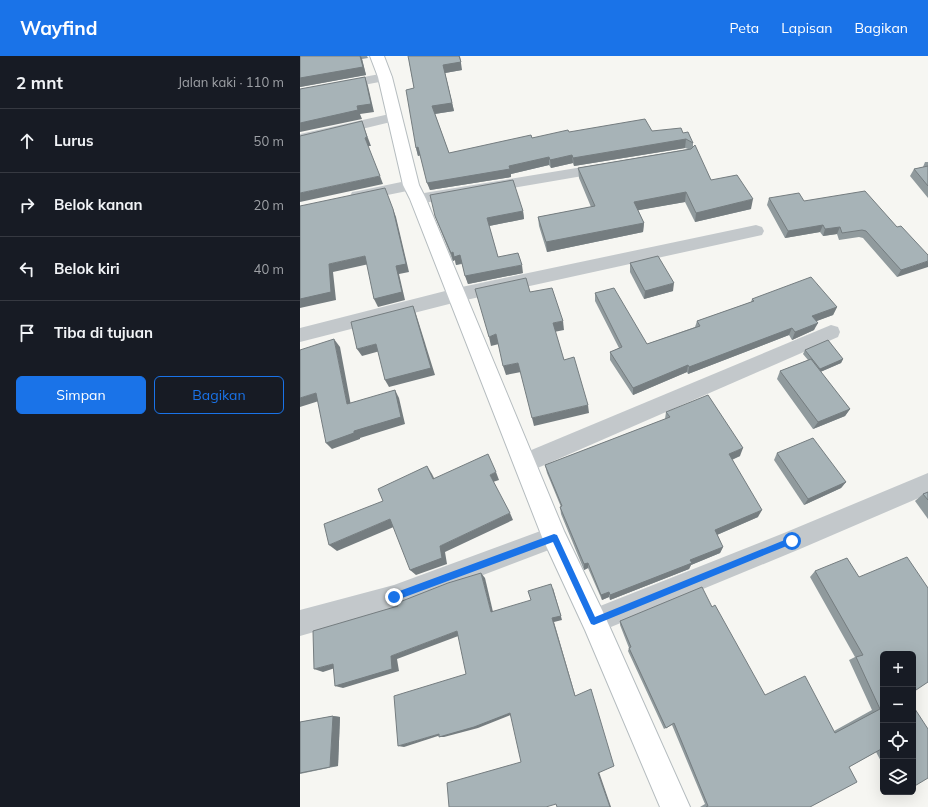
<!DOCTYPE html>
<html lang="id">
<head>
<meta charset="utf-8">
<style>
	:root { --surface:#171b24; --page:#20242c; --text:#f1f3f6; --muted:#9ea1a6; --line:#363941; --accent:#1a73e8 }
	body { margin:0; font-family:Mulish,sans-serif; background:var(--page); color:var(--text) }
	.controls { position:absolute; right:12px; bottom:12px; display:grid; overflow:hidden; border-radius:6px; box-shadow:0 4px 16px #0002 }
	.controls button { width:36px; height:36px; display:grid; place-items:center; padding:0; border:0; border-bottom:1px solid var(--line); background:var(--surface); color:var(--text); font:20px sans-serif }
	.stop { position:absolute; width:12px; height:12px; margin:-9px; border:3px solid #1a73e8; border-radius:50%; background:#fff }
	.stop.end { background:#1a73e8; border-color:#fff; box-shadow:0 1px 4px #0008 }
	.list { margin:0; padding:0; list-style:none }
	h2 { display:flex; justify-content:space-between; align-items:center; height:52px; margin:0; padding:0 16px; font-size:17px }
	h2 small { font-size:13px; font-weight:400; color:var(--muted) }
	.list li { display:grid; grid-template-columns:26px 1fr auto; gap:12px; align-items:center; box-sizing:border-box; height:64px; padding:0 16px; border-top:1px solid var(--line) }
	.list b { display:block; font-size:15px; white-space:nowrap }
	.list em { font-size:13px; font-style:normal; color:var(--muted) }
	.actions { display:flex; gap:8px; padding:12px 16px }
	.actions a { flex:1; padding:9px 0; border:1px solid var(--accent); border-radius:6px; text-align:center; font-size:14px; color:var(--accent) }
	.actions .main { background:var(--accent); color:#fff }
	.icon { flex:none; width:22px; height:22px; fill:none; stroke:currentColor; stroke-width:2; stroke-linecap:round; stroke-linejoin:round }
	.map { position:relative; flex:none; width:628px; height:751px; overflow:hidden }
	header { display:flex; align-items:center; gap:24px; box-sizing:border-box; height:56px; padding:0 20px; background:var(--accent); color:#fff }
	header strong { font-size:19px }
	nav { display:flex; gap:22px; margin-inline-start:auto; font-size:14px }
	main { display:flex }
	aside { flex:1; background:var(--surface) }
	.map>svg:first-child { display:block }
	.lines { fill:none; stroke-linecap:round; stroke-linejoin:round }
	.secondary-casing { stroke:#b5bcbf; stroke-width:2 }
	.street { fill:#c3c8cb; fill-rule:evenodd }
	.secondary { fill:#fff; fill-rule:evenodd }
	.wall { fill:#909a9d }
	.shaded-wall { fill:#757d80 }
	.building { fill:#a7b3b7; stroke:#757d80 }
	.route { fill:#1a73e8 }
</style>
</head>
<body>
<header>
<strong>Wayfind</strong>
<nav><a>Peta</a><a>Lapisan</a><a>Bagikan</a></nav>
</header>
<main>
<aside>
<h2>2 mnt<small>Jalan kaki · 110 m</small></h2>
<ul class="list">
<li><svg class="icon" aria-label="ahead" viewBox="0 0 24 24"><path d="M12 20V5M6 11l6-6 6 6"/></svg><div><b>Lurus</b></div><em>50 m</em></li>
<li><svg class="icon" aria-label="right" viewBox="0 0 24 24"><path d="M7 20v-9h11M14 6l5 5-5 5"/></svg><div><b>Belok kanan</b></div><em>20 m</em></li>
<li><svg class="icon" aria-label="left" viewBox="0 0 24 24"><path d="M17 20v-9H6M10 6l-5 5 5 5"/></svg><div><b>Belok kiri</b></div><em>40 m</em></li>
<li><svg class="icon" aria-label="arrive" viewBox="0 0 24 24"><path d="M6 21V4h12l-3 4 3 4H6"/></svg><div><b>Tiba di tujuan</b></div></li>
</ul>
<div class="actions"><a class="main">Simpan</a><a>Bagikan</a></div>
</aside>
<div class="map">
<svg width="628" height="751" viewBox="0 0 628 751">
	<rect width="100%" height="100%" fill="#f6f6f2"/>
	<g class="lines">
		<defs>
			<polygon id="secondary" points="70,0 84,0 92,21 119,129 126,143 264,475 303,556 390,751 360,751 285,574 242,481 110,143 103,129 78,21"/>
		</defs>
		<!-- secondary casing -->
		<use href="#secondary" class="secondary-casing"/>
		<!-- street -->
		<g class="street">
			<polygon points="85,17 90,18 92,21 90,24 0,41 0,33"/>
			<polygon points="94,57 99,58 101,61 99,64 0,88 0,78"/>
			<polygon points="307,107 312,109 315,112 312,115 118,148 112,147 110,143 112,139 118,138"/>
			<polygon points="111,124 117,125 119,129 117,133 58,145 52,144 50,140 52,136 58,135"/>
			<polygon points="456,169 462,171 464,175 462,179 157,246 0,286 0,272 157,232"/>
			<polygon points="531,269 538,271 540,276 538,281 233,414 225,417 217,414 214,407 217,400"/>
			<polygon points="628,417 628,438 500,493 294,578 285,574 281,565 285,556 484,477"/>
			<polygon points="254,470 262,473 266,481 262,489 94,553 0,580 0,554 94,529"/>
		</g>
		<!-- secondary -->
		<use href="#secondary" class="secondary"/>
	</g>
	<!-- wall -->
	<g class="wall">
		<polygon points="0,0 67,0 68,2 62,3 66,19 0,31"/>
		<polygon points="109,5 162,14 145,17 154,55 135,58 149,97 269,76 352,75 383,77 393,87 393,91 411,124 451,153 395,166 385,146 338,154 344,167 343,176 247,196 239,170 238,161 291,151 279,122 278,112 388,93 385,92 274,110 273,107 251,112 249,109 211,118 211,121 130,134 120,99 118,100 116,92 114,32"/>
		<polygon points="625,106 628,106 628,142 610,120 614,113 623,111"/>
		<polygon points="469,142 504,145 597,171 628,199 597,221 563,182 559,181 539,184 537,178 523,180 520,176 485,182 467,149"/>
		<polygon points="223,155 224,163 189,170 198,201 223,217 168,228 162,208 156,209 155,204 153,205 138,168 135,160"/>
		<polygon points="330,207 373,235 344,243 330,216"/>
		<polygon points="295,237 347,288 395,271 397,265 451,246 452,243 537,251 533,259 516,265 514,274 492,284 489,279 388,318 387,316 333,339 310,304 310,296 319,292 295,245"/>
		<polygon points="505,294 543,303 541,307 520,316 550,353 545,360 513,373 477,323 480,315 508,304 503,298"/>
		<polygon points="366,356 440,400 432,404 458,461 417,479 423,491 420,497 391,509 389,513 310,544 309,541 302,544 288,512 284,514 261,458 260,451 261,451 247,417 245,409 365,363"/>
		<polygon points="477,397 546,426 541,432 504,449 474,404"/>
		<polygon points="628,436 628,463 615,445 623,438"/>
		<polygon points="515,515 583,598 583,709 576,696 549,711 510,751 400,751 405,748 372,669 364,673 328,595 329,592 320,569 320,565 412,551 465,639 534,675 572,654 549,604 555,601 510,521"/>
		<polygon points="33,660 40,661 38,710 0,718 0,666"/>
	</g>
	<!-- shaded-wall -->
	<g class="shaded-wall">
		<polygon points="60,0 61,0 62,3 66,19 0,31 0,22"/>
		<polygon points="160,0 162,14 145,17 154,55 134,58 132,50 143,9"/>
		<polygon points="65,21 68,30 74,56 60,58 62,63 0,76 0,67 57,50"/>
		<polygon points="62,65 65,74 71,90 68,90 65,82"/>
		<polygon points="386,83 385,92 274,110 273,102"/>
		<polygon points="118,91 121,99 118,100 116,92"/>
		<polygon points="272,99 273,107 251,112 250,104"/>
		<polygon points="249,101 249,109 211,118 211,121 130,134 127,127 209,110"/>
		<polygon points="80,120 83,128 0,146 0,137"/>
		<polygon points="386,136 385,146 334,155 334,146"/>
		<polygon points="453,143 451,153 395,166 396,157"/>
		<polygon points="93,153 96,161 109,216 99,218 105,244 78,251 74,243 96,210"/>
		<polygon points="223,155 224,163 189,170 187,162"/>
		<polygon points="344,167 343,176 247,196 246,186"/>
		<polygon points="523,169 520,176 485,182 488,175"/>
		<polygon points="540,171 537,178 523,180 525,173"/>
		<polygon points="153,196 160,199 163,207 156,209 155,204 153,205 151,197"/>
		<polygon points="65,200 69,208 33,216 36,244 0,252 0,243 29,208"/>
		<polygon points="628,205 628,211 597,221 601,214"/>
		<polygon points="222,209 223,217 168,228 165,220"/>
		<polygon points="374,227 373,235 344,243 345,235"/>
		<polygon points="113,250 116,258 135,319 89,331 85,324"/>
		<polygon points="537,251 533,259 509,268 512,260"/>
		<polygon points="263,265 264,274 254,276 253,267"/>
		<polygon points="518,267 514,274 492,284 495,276"/>
		<polygon points="492,272 489,279 388,318 389,311"/>
		<polygon points="196,278 199,288 191,290 189,281"/>
		<polygon points="34,283 40,291 52,355 47,348"/>
		<polygon points="76,288 80,295 62,300 57,293"/>
		<polygon points="543,303 541,307 518,317 520,313"/>
		<polygon points="218,307 221,316 206,319 203,310"/>
		<polygon points="388,309 387,316 333,339 333,332"/>
		<polygon points="95,334 99,342 105,368 60,382 60,383 32,393 26,387 54,375"/>
		<polygon points="16,337 22,344 0,351 0,342"/>
		<polygon points="288,349 289,357 234,370 232,362"/>
		<polygon points="550,353 545,360 513,373 518,366"/>
		<polygon points="443,392 440,400 426,406 429,398"/>
		<polygon points="127,410 132,418 138,430 133,423"/>
		<polygon points="196,416 199,424 193,426 190,419"/>
		<polygon points="546,426 541,432 504,449 508,443"/>
		<polygon points="462,454 458,461 412,481 415,474"/>
		<polygon points="210,457 213,464 145,496 147,508 116,519 110,514 140,490"/>
		<polygon points="90,463 96,470 37,495 29,489"/>
		<polygon points="423,491 420,497 391,509 389,513 310,544 310,539 390,504"/>
		<polygon points="288,507 288,512 284,514 284,508"/>
		<polygon points="181,517 185,522 194,560 191,556"/>
		<polygon points="253,532 262,564 254,566 276,642 275,640 252,562"/>
		<polygon points="309,536 309,541 302,544 301,539"/>
		<polygon points="157,575 161,579 97,603 99,615 43,632 35,630 91,600"/>
		<polygon points="33,608 41,610 23,616 14,613"/>
		<polygon points="210,657 213,658 178,672 144,681 139,681"/>
		<polygon points="33,660 40,661 38,710 30,711"/>
		<polygon points="139,678 144,678 104,691 98,690"/>
		<polygon points="299,716 311,751 310,751 298,717"/>
	</g>
	<!-- building -->
	<g class="building">
		<polygon points="0,0 60,0 63,11 0,22"/>
		<polygon points="108,0 159,0 161,6 143,9 152,47 132,50 149,97 231,79 232,82 268,74 269,76 345,63 352,75 381,72 383,77 388,76 393,87 386,83 273,102 272,99 250,104 249,101 209,110 210,113 127,127 118,91 116,92 106,34 114,32 109,5"/>
		<polygon points="65,21 71,48 57,50 58,54 0,67 0,33"/>
		<polygon points="62,65 67,81 65,82 80,120 0,137 0,80"/>
		<polygon points="395,89 411,124 437,119 453,143 396,157 386,136 334,146 344,167 246,186 238,161 295,150 278,112 391,93"/>
		<polygon points="628,110 628,130 614,113"/>
		<polygon points="213,124 223,155 187,162 198,201 218,197 222,209 165,220 160,199 154,201 153,196 151,197 135,160 130,139"/>
		<polygon points="85,132 93,153 106,208 96,210 102,236 74,243 65,200 29,208 31,236 0,243 0,150"/>
		<polygon points="565,135 597,171 601,170 628,199 628,205 601,214 566,175 562,174 542,177 540,171 525,173 523,169 488,175 469,142 499,137 504,145"/>
		<polygon points="358,200 374,227 345,235 330,207"/>
		<polygon points="511,221 537,251 512,260 518,267 495,276 492,272 389,311 388,309 333,332 310,296 322,291 295,237 314,232 347,288 400,270 397,265 454,245 452,243"/>
		<polygon points="226,222 230,236 252,232 263,265 253,267 264,304 274,301 288,349 232,362 218,307 203,310 196,278 189,281 175,233"/>
		<polygon points="113,250 131,312 85,324 76,288 57,293 51,266"/>
		<polygon points="34,283 47,348 95,334 101,361 54,375 54,377 26,387 16,337 0,342 0,294"/>
		<polygon points="528,284 543,303 520,313 505,294"/>
		<polygon points="511,303 550,353 518,366 480,315"/>
		<polygon points="408,339 443,392 429,398 462,454 415,474 423,491 390,504 392,507 310,539 309,536 301,539 288,507 284,508 260,451 262,450 245,409 370,361 366,356"/>
		<polygon points="513,382 546,426 508,443 477,397"/>
		<polygon points="188,398 196,416 190,419 210,457 140,490 142,502 110,514 90,463 29,489 24,468 83,445 78,433 127,410 133,423"/>
		<polygon points="628,436 628,444 623,438"/>
		<polygon points="607,501 628,532 628,626 613,636 613,598 583,598 583,692 549,711 557,726 510,751 406,751 408,750 374,667 366,672 329,592 331,591 320,565 402,531 412,551 415,549 465,639 505,620 535,677 580,653 556,601 563,599 515,515 547,502 559,521"/>
		<polygon points="181,517 191,556 231,544 228,535 251,528 261,560 252,562 275,640 291,633 314,710 298,717 310,751 257,751 256,748 246,751 149,751 147,727 221,706 210,657 174,671 139,681 139,678 98,690 94,640 166,618 157,575 91,600 92,613 35,630 33,608 14,613 13,575 98,550 97,547 148,527"/>
		<polygon points="613,650 628,673 628,722 613,731"/>
		<polygon points="33,660 30,711 0,717 0,666"/>
	</g>
	<!-- route -->
	<polygon class="route" points="254,478 257,479 295,561 492,481 496,485 494,487 294,569 291,568 253,486 94,545 90,541 94,537"/>
</svg>
<div class="controls">
<button>+</button>
<button>−</button>
<button><svg class="icon" aria-label="locate" viewBox="0 0 24 24"><circle cx="12" cy="12" r="6"/><path d="M12 2v4M12 18v4M2 12h4M18 12h4"/></svg></button>
<button><svg class="icon" aria-label="layers" viewBox="0 0 24 24"><path d="M12 4l9 5-9 5-9-5zM3 14l9 5 9-5"/></svg></button>
</div>
<div class="stop" style="left:492px;top:485px"></div>
<div class="stop end" style="left:94px;top:541px"></div>
</div>
</main>
</body>
</html>
